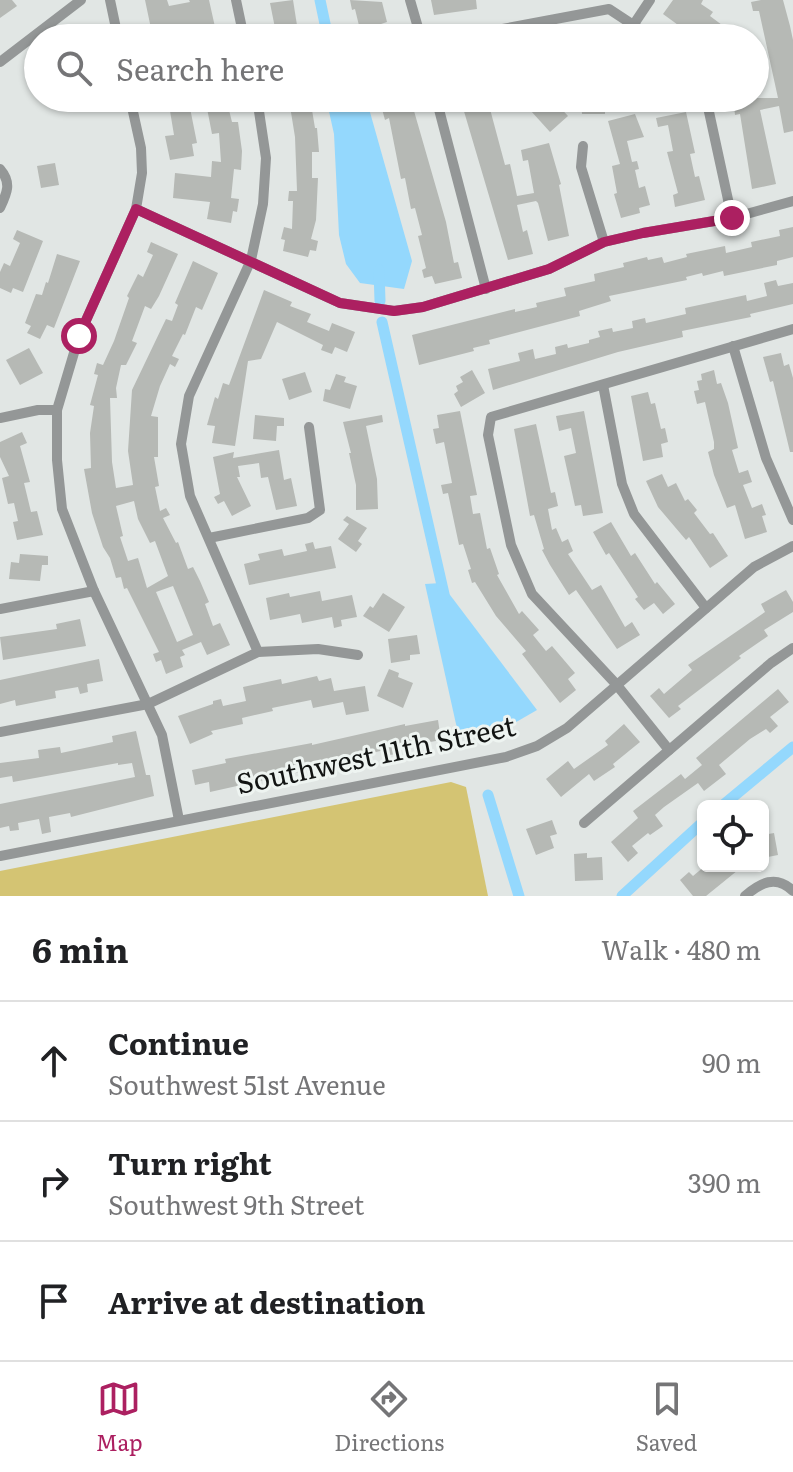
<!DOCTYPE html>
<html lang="en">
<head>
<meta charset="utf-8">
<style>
	:root { --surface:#fff; --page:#f6f6f6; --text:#202124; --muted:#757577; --line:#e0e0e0; --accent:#ac2061 }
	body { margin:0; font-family:Literata,serif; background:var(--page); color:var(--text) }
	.controls { position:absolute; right:24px; bottom:24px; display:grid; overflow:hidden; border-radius:12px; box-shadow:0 2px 6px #0004 }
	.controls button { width:72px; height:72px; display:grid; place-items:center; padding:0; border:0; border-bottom:2px solid var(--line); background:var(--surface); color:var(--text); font:40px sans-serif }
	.stop { position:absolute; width:24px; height:24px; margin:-18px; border:6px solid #ac2061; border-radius:50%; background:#fff }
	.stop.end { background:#ac2061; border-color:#fff; box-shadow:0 2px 8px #0008 }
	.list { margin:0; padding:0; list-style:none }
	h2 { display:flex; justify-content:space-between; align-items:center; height:104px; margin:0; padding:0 32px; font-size:34px }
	h2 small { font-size:26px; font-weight:400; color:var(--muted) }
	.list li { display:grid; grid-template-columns:52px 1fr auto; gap:24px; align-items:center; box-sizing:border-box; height:120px; padding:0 32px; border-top:2px solid var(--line) }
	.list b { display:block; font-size:30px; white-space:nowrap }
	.list p { margin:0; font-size:26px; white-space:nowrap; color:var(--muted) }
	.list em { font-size:26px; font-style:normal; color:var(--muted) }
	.icon { flex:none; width:44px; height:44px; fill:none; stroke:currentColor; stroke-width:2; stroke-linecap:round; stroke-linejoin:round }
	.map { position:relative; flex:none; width:793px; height:896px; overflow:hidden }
	.search { position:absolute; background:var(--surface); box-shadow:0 2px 6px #0004; left:24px; right:24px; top:24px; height:88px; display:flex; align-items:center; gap:20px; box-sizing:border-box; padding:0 28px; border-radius:44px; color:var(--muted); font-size:30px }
	.sheet { height:464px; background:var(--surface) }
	nav { display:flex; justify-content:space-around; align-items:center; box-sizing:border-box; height:112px; border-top:2px solid var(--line); background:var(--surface); font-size:22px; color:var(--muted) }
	nav a { display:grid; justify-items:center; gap:4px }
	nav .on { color:var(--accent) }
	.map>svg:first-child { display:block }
	.green { fill:#d4c473 }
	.water { fill:#94d8fd }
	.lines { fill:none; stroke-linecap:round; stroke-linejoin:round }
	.canal { stroke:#94d8fd; stroke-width:11 }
	.building { fill:#b6b9b5; fill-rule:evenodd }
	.street { stroke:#949797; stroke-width:10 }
	.route { stroke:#ac2061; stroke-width:10 }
	.labels { text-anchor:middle; stroke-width:6; stroke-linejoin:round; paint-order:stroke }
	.street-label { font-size:28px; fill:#121413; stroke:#eef4f1 }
</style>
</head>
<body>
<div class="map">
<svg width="793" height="896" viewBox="0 0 793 896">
	<rect width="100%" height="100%" fill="#e1e6e4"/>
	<!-- green -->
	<polygon class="green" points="451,782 466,787 488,896 0,896 0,871"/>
	<!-- water -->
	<g class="water">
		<polygon points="326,98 366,98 412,261 404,289 360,283 346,264 339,235 334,134"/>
		<polygon points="441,583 537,710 499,732 458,733 425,584"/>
	</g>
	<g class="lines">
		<!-- canal -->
		<g class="canal">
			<polyline points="320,0 328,38"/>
			<polyline points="379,270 380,301"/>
			<polyline points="382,322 444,594"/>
			<polyline points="488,795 519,896"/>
			<polyline points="722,806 793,747"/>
			<polyline points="622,896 703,822"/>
		</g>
	</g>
	<!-- building -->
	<g class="building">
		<polygon points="0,0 12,0 17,6 0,18"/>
		<polygon points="145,0 167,0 169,6 190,2 189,0 209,0 215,27 212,28 214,38 153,38"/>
		<polygon points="293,0 299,38 277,38 270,3"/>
		<polygon points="350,0 382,2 387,22 381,24 385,38 362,38 355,9 352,10"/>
		<polygon points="431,0 476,0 477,9 434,15"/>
		<polygon points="673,0 703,0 701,4 713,12 710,16 722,25 713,38 696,38 663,14"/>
		<polygon points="761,0 783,0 790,26 793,40 793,131 784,133 779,106 760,110 776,184 752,189 740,114 735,115 734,106 739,105 738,98 778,98 759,11 753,11 751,2"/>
		<polygon points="188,98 197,143 192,144 194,156 170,160 165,136 174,135 168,99"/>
		<polygon points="205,98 226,98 232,122 238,122 242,151 241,170 234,169 231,198 239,199 237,212 233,211 231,223 207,219 210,202 173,198 175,173 211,177 212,161 221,162 219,133 212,134"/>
		<polygon points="301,98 310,98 315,128 317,128 319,152 312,152 312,178 318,178 316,220 311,239 318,241 316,251 310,250 308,257 283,251 285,240 281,239 284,227 292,229 293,201 288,201 289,191 297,191 295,137 289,100"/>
		<polygon points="379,98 402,98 404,106 412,104 446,222 454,263 458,262 462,278 435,284 432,276 424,278 422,270 426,268 418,236 422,235 415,208 411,209 405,178 401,179 389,118 385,120"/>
		<polygon points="546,98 551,98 568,116 550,132 531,111"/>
		<polygon points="581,98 605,98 605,114 582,114"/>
		<polygon points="645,98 671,98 658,111"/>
		<polygon points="492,100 494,108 490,109 505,165 510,164 517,196 534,193 528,160 523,161 521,150 549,143 561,184 559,185 569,236 548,241 538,203 536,201 517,205 523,232 527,230 533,254 508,260 463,108"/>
		<polygon points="686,112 695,153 690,154 695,177 699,176 705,200 675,207 673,195 678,193 667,152 673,151 668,125 658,127 656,118"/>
		<polygon points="635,114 644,137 627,141 632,162 637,161 639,169 635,170 639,188 645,186 650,205 639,208 640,213 621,218 614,194 617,193 612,166 620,164 608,121"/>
		<polygon points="55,163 59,185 41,188 37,166"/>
		<polygon points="793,227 793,257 777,261 777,265 724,276 723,271 703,276 702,273 686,277 687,280 609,296 611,301 579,311 580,316 489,340 490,344 473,348 474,351 419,365 412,335 515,309 515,312 537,307 536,303 566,296 564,288 595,281 594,274 624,267 623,263 647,257 648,260 662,257 664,263 687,257 686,254 725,246 726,253 752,247 751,242 780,236 779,230"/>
		<polygon points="17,230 43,241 23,292 13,288 11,293 0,288 0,272 4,263 10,266 20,243 13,239"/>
		<path d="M151,242l27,12 -19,42 -8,13 -6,-3 -13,35 5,2 -11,22h-5l-5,23 1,10h-7l2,64 4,26 17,-3 -5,-34 4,-61 34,-71 6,2 6,-16 -3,-2 18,-42 25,12 -16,37 -6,-3 -11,28 -2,-1 -11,22 7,3 -4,8 -5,-3 -10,22 -9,30 7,1v40h-4l5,29 -4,1 5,24 6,-3 4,7 -7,3 13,25 2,-1 10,27 5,-2 7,14 9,21 -4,2 8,22 7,-3 10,22 -23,10 -6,-13 -19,8 3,5 -5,2 3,10 -17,7 -5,-14 -5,2 -3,-8 6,-2 -32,-64 -3,1 -3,-12 -5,1 -6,-20 -7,-11 -11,-34 -8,-44 7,-1 -1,-35 4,-27 -4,-1 8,-30 -4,-1 3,-11 6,2 11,-24 15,-43 -2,-2 11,-22 5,3 10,-22 -6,-3zM134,501l4,18 12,24 5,-2 13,35 -21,12 -9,-30 -10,3 -8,-24 3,-1 -7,-30zM173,586l20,49 -16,7 -21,-50z"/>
		<polygon points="57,254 80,261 54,328 47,325 40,339 27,333 31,326 25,323 36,294 42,295 46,282 48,283"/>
		<polygon points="776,280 778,286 793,283 793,304 750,314 751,317 682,331 683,337 618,352 493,390 488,369 520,361 518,353 533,349 535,359 556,354 555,347 567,344 568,348 589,343 589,340 600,337 598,331 612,328 613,332 633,328 632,321 645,318 646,323 686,314 685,308 746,295 747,301 767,296 764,283"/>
		<polygon points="264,290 292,302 290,306 311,314 307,322 329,331 332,323 355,332 347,352 335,347 332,354 321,350 323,345 277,322 261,359 248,361 235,446 212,443 215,426 207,425 215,397 218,399 223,383 229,385"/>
		<polygon points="29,348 43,373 20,385 6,360"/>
		<polygon points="781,353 784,366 789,364 793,378 793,452 790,452 773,381 770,382 763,357"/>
		<polygon points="472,370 485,393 461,407 454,394 458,391 456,386 463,382 460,377"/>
		<polygon points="714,370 717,384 721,383 728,403 738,448 732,450 739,473 748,470 752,482 743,485 752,508 762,504 766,515 762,516 767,532 745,539 735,505 727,508 714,475 708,452 714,449 714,442 705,402 697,404 694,391 699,390 697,381 702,380 701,374"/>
		<polygon points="305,372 312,392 289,400 282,379"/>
		<polygon points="336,374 346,377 344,382 357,386 350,409 323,401 325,389 330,390"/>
		<polygon points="648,392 651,404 655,403 661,429 665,428 668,442 661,444 663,457 643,461 631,396"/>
		<polygon points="460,411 477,495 470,496 473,514 480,513 487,549 490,548 499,574 497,575 519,614 522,611 539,630 533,635 546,651 552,646 575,673 568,679 576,690 560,703 522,654 526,651 496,616 475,582 472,583 468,570 471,569 463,544 459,545 448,493 443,494 441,485 452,483 444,442 436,444 433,429 439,428 437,415"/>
		<polygon points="584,411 603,513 583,516 581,505 575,506 564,456 576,453 571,428 559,431 556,416"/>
		<polygon points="255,415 284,418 284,426 277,426 276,441 253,439"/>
		<polygon points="382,415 383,422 366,426 377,479 378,509 356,510 356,485 349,453 351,453 343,422"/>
		<polygon points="536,424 551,493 555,492 558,506 548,509 552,530 556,528 562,542 568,539 573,551 568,554 592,590 601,585 625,627 632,622 640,635 617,649 576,590 569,595 550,565 542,550 544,549 534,515 530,516 514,429"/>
		<polygon points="22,432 27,443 20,446 30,482 24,483 31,512 37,511 43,535 17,540 13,522 18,521 14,503 8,504 2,478 9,476 0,457 0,442"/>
		<polygon points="279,450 284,480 291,478 297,506 276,510 268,477 261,478 259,463 238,466 240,477 237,477 251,506 232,516 224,501 218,504 214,497 220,494 213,457 234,452 233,458"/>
		<polygon points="662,474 668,487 676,483 685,501 688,499 697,510 694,513 710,534 713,533 728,556 710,568 689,537 686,540 658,507 646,481"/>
		<polygon points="347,516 367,528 358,541 362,544 356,552 338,539 349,524 343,520"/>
		<polygon points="611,522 631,556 635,553 655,584 657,582 675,604 663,614 654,603 644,610 635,599 638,597 609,553 606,555 593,532"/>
		<polygon points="313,542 315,549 331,546 336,568 249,585 244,564 260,560 258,554 282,549 284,556 307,551 305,544"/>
		<polygon points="20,554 48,556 48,565 42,565 40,581 9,579 11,562 19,563"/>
		<polygon points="786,590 793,602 793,612 764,630 768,636 739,656 741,658 678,706 681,709 669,718 650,696 659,688 664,694 692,670 688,665 765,612 761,604"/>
		<polygon points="320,591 322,601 352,595 357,617 341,620 342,626 334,628 332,617 302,623 300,614 270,620 266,598 289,593 290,597"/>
		<polygon points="383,593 405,607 389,632 363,616 370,606 373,608"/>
		<polygon points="80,619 86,646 3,660 0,637 57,629 56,624"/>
		<polygon points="417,635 420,654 410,655 410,660 391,663 388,639"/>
		<polygon points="99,659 103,681 87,684 88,692 80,694 78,687 55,691 56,698 16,706 15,700 0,704 0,680"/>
		<polygon points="389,669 399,673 398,677 413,683 403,708 377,696"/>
		<polygon points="317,676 319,681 331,678 334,691 365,686 369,711 346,715 343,702 313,708 311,700 272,708 273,711 242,718 243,724 211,731 213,734 190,744 178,716 213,704 213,701 221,699 223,706 246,701 243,687 281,679 282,684"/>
		<polygon points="778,689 789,702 770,717 778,726 770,733 766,729 750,739 719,765 726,774 704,791 698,783 664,807 655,815 663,826 650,835 648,833 632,846 638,853 628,862 611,842 638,818 633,811 681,774 685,779 702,765 696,758"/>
		<polygon points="438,720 441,740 398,748 399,753 386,756 385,750 326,763 325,761 299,766 300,772 291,774 290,769 268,774 269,779 210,792 209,782 195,785 192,770 226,763 225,759 312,743 312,745 405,724 405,726"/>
		<polygon points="624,724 640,742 613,764 615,767 594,781 589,774 561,797 546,779 568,761 574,769 608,745 605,741"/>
		<polygon points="136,731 146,775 150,775 154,796 71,817 70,813 49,817 51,832 42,834 39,819 18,823 19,830 10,831 9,826 0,828 0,804 135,777 132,763 118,765 118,763 13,782 12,776 0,778 0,763 39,758 38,750 45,749 60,747 61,753 113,742 112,736"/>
		<polygon points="552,820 557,834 550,836 554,848 536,855 526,829"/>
		<polygon points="774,833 778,855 763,858 763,835"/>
		<polygon points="587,853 587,858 602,857 603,880 575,881 574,854"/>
		<polygon points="705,866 743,866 706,896 693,896 680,880 689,872 693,876"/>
	</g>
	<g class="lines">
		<!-- street -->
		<g class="street">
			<polyline points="110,0 118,38"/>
			<polyline points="236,0 244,38"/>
			<polyline points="410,0 421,38"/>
			<polyline points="634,24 650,0"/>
			<polyline points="454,38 609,9 653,38"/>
			<polyline points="0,62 81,0"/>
			<polyline points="130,98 141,148 142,173 136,209 79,336 57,410 57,460 62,509 94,591 162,735 179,820"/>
			<polyline points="257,98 266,158 263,204 251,260 189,396 181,444 190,496 258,652"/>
			<polyline points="436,98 486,289"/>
			<polyline points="706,98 732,218"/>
			<polyline points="583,146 581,167 604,242"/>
			<path d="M0,169c12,14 7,24 0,39"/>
			<polyline points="136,209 340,303 394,311 423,307 549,269 604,242 643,233 732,218 793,201"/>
			<polyline points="733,346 766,458 793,520"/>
			<polyline points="603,385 622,484 634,514 706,608"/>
			<polyline points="0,418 38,410 57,410"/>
			<polyline points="209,538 308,518 320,510 309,427"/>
			<polyline points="0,609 94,591"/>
			<polyline points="0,732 148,704 258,652 318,649 358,655"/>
			<polyline points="669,750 616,684 532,594 511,545 488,435 491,417 793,329"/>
			<polyline points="584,823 771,663 793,648"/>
			<polyline points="0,856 506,757 537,746 567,728 754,567 793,546"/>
			<path d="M745,896c15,-13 31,-22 48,-5"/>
		</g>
	</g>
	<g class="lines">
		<!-- route -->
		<polyline class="route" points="79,336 136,209 340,303 394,311 423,307 549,269 604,242 643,233 732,218"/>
	</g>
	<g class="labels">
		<!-- street labels -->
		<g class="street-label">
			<text transform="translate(376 755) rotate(-12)" y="10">Southwest 11th Street</text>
		</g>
	</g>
</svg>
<div class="controls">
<button><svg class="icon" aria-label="locate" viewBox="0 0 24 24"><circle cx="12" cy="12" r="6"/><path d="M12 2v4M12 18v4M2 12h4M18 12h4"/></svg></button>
</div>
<div class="stop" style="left:79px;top:336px"></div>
<div class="stop end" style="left:732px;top:218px"></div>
<div class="search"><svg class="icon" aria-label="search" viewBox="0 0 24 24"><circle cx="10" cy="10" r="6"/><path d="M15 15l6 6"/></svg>Search here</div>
</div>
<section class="sheet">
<h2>6 min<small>Walk · 480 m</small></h2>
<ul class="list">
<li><svg class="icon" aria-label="ahead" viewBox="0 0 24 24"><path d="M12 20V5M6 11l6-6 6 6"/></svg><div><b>Continue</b><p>Southwest 51st Avenue</p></div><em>90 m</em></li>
<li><svg class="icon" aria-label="right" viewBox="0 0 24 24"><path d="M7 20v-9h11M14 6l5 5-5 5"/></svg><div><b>Turn right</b><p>Southwest 9th Street</p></div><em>390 m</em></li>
<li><svg class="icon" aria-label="arrive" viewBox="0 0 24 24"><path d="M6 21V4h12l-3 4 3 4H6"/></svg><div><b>Arrive at destination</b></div></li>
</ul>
</section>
<nav>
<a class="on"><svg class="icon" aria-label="map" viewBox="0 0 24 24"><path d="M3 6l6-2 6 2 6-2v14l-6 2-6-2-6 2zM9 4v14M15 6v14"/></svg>Map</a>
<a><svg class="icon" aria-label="directions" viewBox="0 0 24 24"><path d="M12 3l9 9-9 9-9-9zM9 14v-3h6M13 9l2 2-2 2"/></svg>Directions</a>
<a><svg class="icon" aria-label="saved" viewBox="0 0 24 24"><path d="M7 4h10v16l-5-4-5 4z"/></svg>Saved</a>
</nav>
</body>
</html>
